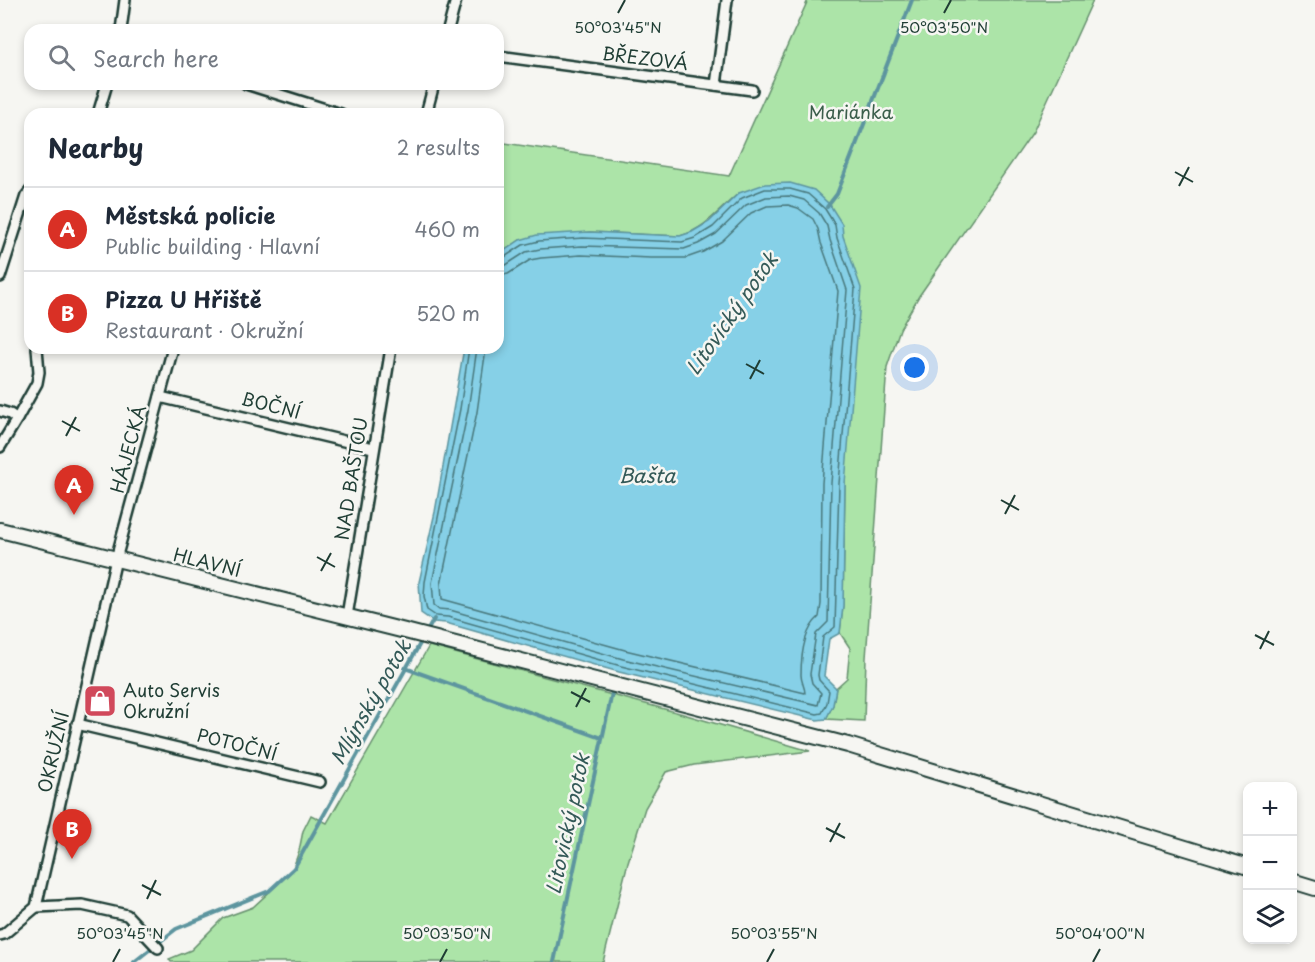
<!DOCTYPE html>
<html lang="en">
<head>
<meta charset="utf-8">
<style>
	:root { --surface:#fff; --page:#f6f6f7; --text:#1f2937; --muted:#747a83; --line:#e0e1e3; --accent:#d93025 }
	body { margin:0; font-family:"Playpen Sans",sans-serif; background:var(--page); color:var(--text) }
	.controls { position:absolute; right:18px; bottom:18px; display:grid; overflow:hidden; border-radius:12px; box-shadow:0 3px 9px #0003 }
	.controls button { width:54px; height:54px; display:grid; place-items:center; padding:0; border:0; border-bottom:2px solid var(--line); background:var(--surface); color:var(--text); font:30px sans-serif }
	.you { position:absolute; left:915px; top:368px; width:21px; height:21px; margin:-15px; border:4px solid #fff; border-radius:50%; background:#1a73e8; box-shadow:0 0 0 9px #1a73e833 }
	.badge { display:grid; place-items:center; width:39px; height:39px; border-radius:50%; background:var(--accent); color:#fff; font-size:20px; font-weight:700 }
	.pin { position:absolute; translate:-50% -50px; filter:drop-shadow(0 2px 3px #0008) }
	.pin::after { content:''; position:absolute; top:32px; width:21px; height:18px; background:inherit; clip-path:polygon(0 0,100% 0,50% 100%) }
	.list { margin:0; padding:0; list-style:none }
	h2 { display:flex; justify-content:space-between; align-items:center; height:78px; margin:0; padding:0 24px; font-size:26px }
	h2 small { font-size:20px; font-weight:400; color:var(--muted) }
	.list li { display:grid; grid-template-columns:39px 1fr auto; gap:18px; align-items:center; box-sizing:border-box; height:84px; padding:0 24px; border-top:2px solid var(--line) }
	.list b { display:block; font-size:22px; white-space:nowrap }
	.list p { margin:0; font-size:20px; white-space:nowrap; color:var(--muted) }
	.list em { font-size:20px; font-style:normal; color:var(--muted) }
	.icon { flex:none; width:33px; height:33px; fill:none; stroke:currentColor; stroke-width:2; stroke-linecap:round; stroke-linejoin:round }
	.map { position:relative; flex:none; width:1315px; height:962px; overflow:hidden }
	.search { position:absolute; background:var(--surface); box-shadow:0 3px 9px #0003; left:24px; top:24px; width:480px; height:66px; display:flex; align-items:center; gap:15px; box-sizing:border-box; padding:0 21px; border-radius:18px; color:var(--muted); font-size:22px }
	.panel { position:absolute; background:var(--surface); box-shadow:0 3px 9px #0003; left:24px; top:108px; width:480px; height:246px; border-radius:18px }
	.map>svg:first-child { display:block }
	.green { fill:#ace4a8; stroke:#66906e; stroke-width:1.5 }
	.water { fill:#86d0e7; stroke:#5d959f; stroke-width:1.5 }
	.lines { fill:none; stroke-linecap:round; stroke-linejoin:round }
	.shore { stroke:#48787c; stroke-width:1.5 }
	.stream { stroke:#5d959f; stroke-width:4 }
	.street-casing { stroke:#1f3d34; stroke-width:14 }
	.secondary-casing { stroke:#1f3d34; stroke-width:18 }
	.street { stroke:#f6f6f2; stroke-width:9 }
	.secondary { stroke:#f6f6f2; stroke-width:14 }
	.ticks { fill:none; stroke:#1f3d34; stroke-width:2 }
	.labels { text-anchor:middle; stroke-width:5; stroke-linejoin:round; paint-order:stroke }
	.street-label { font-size:18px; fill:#1f3d34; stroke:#f6f6f2 }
	.park-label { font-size:18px; fill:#3b5e4b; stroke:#f6f6f2 }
	.poi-label { font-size:18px; fill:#1f3d34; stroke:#f6f6f2; text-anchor:start }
	.water-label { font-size:20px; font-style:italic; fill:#345a58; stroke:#f6f6f2 }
	.ticks-label { font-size:15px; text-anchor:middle; fill:#1f3d34; stroke:#f6f6f2; stroke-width:5; stroke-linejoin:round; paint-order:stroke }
</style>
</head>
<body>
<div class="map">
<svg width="1315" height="962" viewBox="0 0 1315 962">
	<rect width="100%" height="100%" fill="#f6f6f2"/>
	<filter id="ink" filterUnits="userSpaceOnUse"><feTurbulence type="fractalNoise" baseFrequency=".0167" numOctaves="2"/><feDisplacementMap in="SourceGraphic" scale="12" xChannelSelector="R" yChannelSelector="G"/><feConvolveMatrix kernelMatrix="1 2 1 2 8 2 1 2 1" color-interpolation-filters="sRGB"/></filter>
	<g filter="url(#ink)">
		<!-- green -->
		<g class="green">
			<path d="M808,0h285l-60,132 -114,164 -19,33 -13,38 -21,291 -2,63 -38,-2 7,-14 3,-17 11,-10 3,-30 -10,-15 3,-28 2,-121 -3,-248 -12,-31 -15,-13 -76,1c-21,17 -32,35 -59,43l-90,-4 -70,8 -22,15v-113l231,34z"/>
			<polygon points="429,646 683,714 810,751 694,765 666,772 645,808 628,862 603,962 171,962 169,959 191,950 223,918 253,907 292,871 299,851 303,831 311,815 327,823"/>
		</g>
		<!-- water -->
		<polygon class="water" points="790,183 814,190 830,205 842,224 843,236 861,288 845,484 843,606 840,633 829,639 824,676 836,688 833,705 826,719 817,720 619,672 446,623 434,622 421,613 419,582 435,512 464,348 498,348 498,255 520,240 537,235 589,232 680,236 692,232 709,222 739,193 765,184"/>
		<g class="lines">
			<!-- shore -->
			<g class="shore">
				<polyline points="469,348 460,409 425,582 424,596 427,610 436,616 448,617 621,666 817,714 822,713 827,703 829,691 819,680 818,675 823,637 835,627 839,484 855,289 837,238 835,225 825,209 808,194 790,189 765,189 742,198 713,227 695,238 682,242 583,238 539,241 523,245 503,258 498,259"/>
				<polyline points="477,348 468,410 432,583 434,605 439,609 450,610 623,659 818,705 821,693 812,683 810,674 816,634 828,622 831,483 847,290 830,240 827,226 819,213 804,200 789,196 766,197 746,205 716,234 698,244 684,249 582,246 540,249 526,252 506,265 498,267"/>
				<path d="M486,348l-9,64 -36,172 1,15 183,51 180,43c0,-6 -4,-11 -4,-18 0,-20 3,-45 18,-58l2,-13 1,-121 16,-192 -17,-48 -3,-14 -5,-10 -15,-11 -10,-3 -21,1 -16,7 -29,28 -19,11 -17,6h-35l-70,-3 -40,3 -11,2 -22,14 -10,2"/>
			</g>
			<!-- stream -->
			<g class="stream">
				<polyline points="827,207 837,194 912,0"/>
				<polyline points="426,633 434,619"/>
				<polyline points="405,668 602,738"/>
				<polyline points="134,962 176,929 269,891 294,868 422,640"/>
				<polyline points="554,962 612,693"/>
			</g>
			<defs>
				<g id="street">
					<polyline points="121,30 125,0"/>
					<polyline points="448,30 456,0"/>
					<polyline points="498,56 752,90"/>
					<polyline points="246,84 341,114"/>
					<polyline points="716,85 727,0"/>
					<polyline points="98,114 107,84"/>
					<polyline points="426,114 434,84"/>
					<polyline points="0,277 26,196 30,191"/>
					<polyline points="160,397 373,448"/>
					<polyline points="0,411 10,414 17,419 0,447"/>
					<polyline points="17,419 37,383 39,372 37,348"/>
					<polyline points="347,616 391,348"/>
					<polyline points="77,724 320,782"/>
					<polyline points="36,907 82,905 127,915 158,948"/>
					<polyline points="0,935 4,934 36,907 116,559 173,348"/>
				</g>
				<g id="secondary">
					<polyline points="0,530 405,631 848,745 1248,867"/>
					<polyline points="1292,881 1315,888"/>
				</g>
			</defs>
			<!-- street casing -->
			<use href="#street" class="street-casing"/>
			<!-- secondary casing -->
			<use href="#secondary" class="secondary-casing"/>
			<!-- street -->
			<use href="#street" class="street"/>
			<!-- secondary -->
			<use href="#secondary" class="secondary"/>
		</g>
	</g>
	<!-- ticks -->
	<path class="ticks" d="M618,13l7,-13M944,13l7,-13M1175,172l18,10M1179,186l10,-19M746,364l18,10M750,379l10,-19M62,421l18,10M66,436l10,-19M1001,500l18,10M1005,514l10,-19M317,557l18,10M321,571l10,-18M1255,635l19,10M1260,649l9,-18M571,692l19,10M576,707l10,-19M826,828l19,10M830,842l10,-19M142,885l19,10M147,899l9,-19M113,962l7,-13M440,962l7,-13M767,962l7,-13M1093,962l7,-13"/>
	<!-- icons -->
	<defs>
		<symbol id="shop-square" viewBox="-11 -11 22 22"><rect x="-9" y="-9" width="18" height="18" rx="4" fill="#d1495b" stroke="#f6f6f2"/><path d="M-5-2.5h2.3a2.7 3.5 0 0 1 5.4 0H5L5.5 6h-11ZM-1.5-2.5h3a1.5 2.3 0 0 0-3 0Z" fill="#fff"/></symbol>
	</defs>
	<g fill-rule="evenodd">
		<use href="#shop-square" x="81" y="682" width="38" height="38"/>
	</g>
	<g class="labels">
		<!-- street labels -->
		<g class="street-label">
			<text transform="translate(645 59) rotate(7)" y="6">BŘEZOVÁ</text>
			<text transform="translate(271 406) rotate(14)" y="6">BOČNÍ</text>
			<text transform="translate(129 449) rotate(-75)" y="6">HÁJECKÁ</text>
			<text transform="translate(352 479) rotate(-81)" y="6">NAD BAŠTOU</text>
			<text transform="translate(207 563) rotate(14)" y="6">HLAVNÍ</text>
			<text transform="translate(237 745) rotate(14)" y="6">POTOČNÍ</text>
			<text transform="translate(54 752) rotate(-77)" y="6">OKRUŽNÍ</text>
		</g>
		<!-- park labels -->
		<g class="park-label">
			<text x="851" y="119">Mariánka</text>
		</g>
		<!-- poi labels -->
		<g class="poi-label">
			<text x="123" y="697">Auto Servis<tspan x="123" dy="21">Okružní</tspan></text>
		</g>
		<!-- water labels -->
		<g class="water-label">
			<text transform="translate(732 314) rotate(-55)" y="7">Litovický potok</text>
			<text x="647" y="483">Bašta</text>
			<text transform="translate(371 702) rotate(-60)" y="7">Mlýnský potok</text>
			<text transform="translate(568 824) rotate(-78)" y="7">Litovický potok</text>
		</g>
	</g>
	<g class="ticks-label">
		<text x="618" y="33">50°03'45"N</text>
		<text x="944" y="33">50°03'50"N</text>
		<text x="120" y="939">50°03'45"N</text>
		<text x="447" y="939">50°03'50"N</text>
		<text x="774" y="939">50°03'55"N</text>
		<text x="1100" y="939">50°04'00"N</text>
	</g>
</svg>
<div class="controls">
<button>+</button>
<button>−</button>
<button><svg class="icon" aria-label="layers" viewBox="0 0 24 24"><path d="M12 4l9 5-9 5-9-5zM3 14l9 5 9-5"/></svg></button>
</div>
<div class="you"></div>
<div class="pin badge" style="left:74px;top:515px">A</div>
<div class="pin badge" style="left:72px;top:859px">B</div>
<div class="search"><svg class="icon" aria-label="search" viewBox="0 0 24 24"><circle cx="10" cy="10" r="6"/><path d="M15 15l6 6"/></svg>Search here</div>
<section class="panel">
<h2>Nearby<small>2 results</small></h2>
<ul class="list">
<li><span class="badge">A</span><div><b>Městská policie</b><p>Public building · Hlavní</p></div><em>460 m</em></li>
<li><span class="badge">B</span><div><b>Pizza U Hřiště</b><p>Restaurant · Okružní</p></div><em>520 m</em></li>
</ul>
</section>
</div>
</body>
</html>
